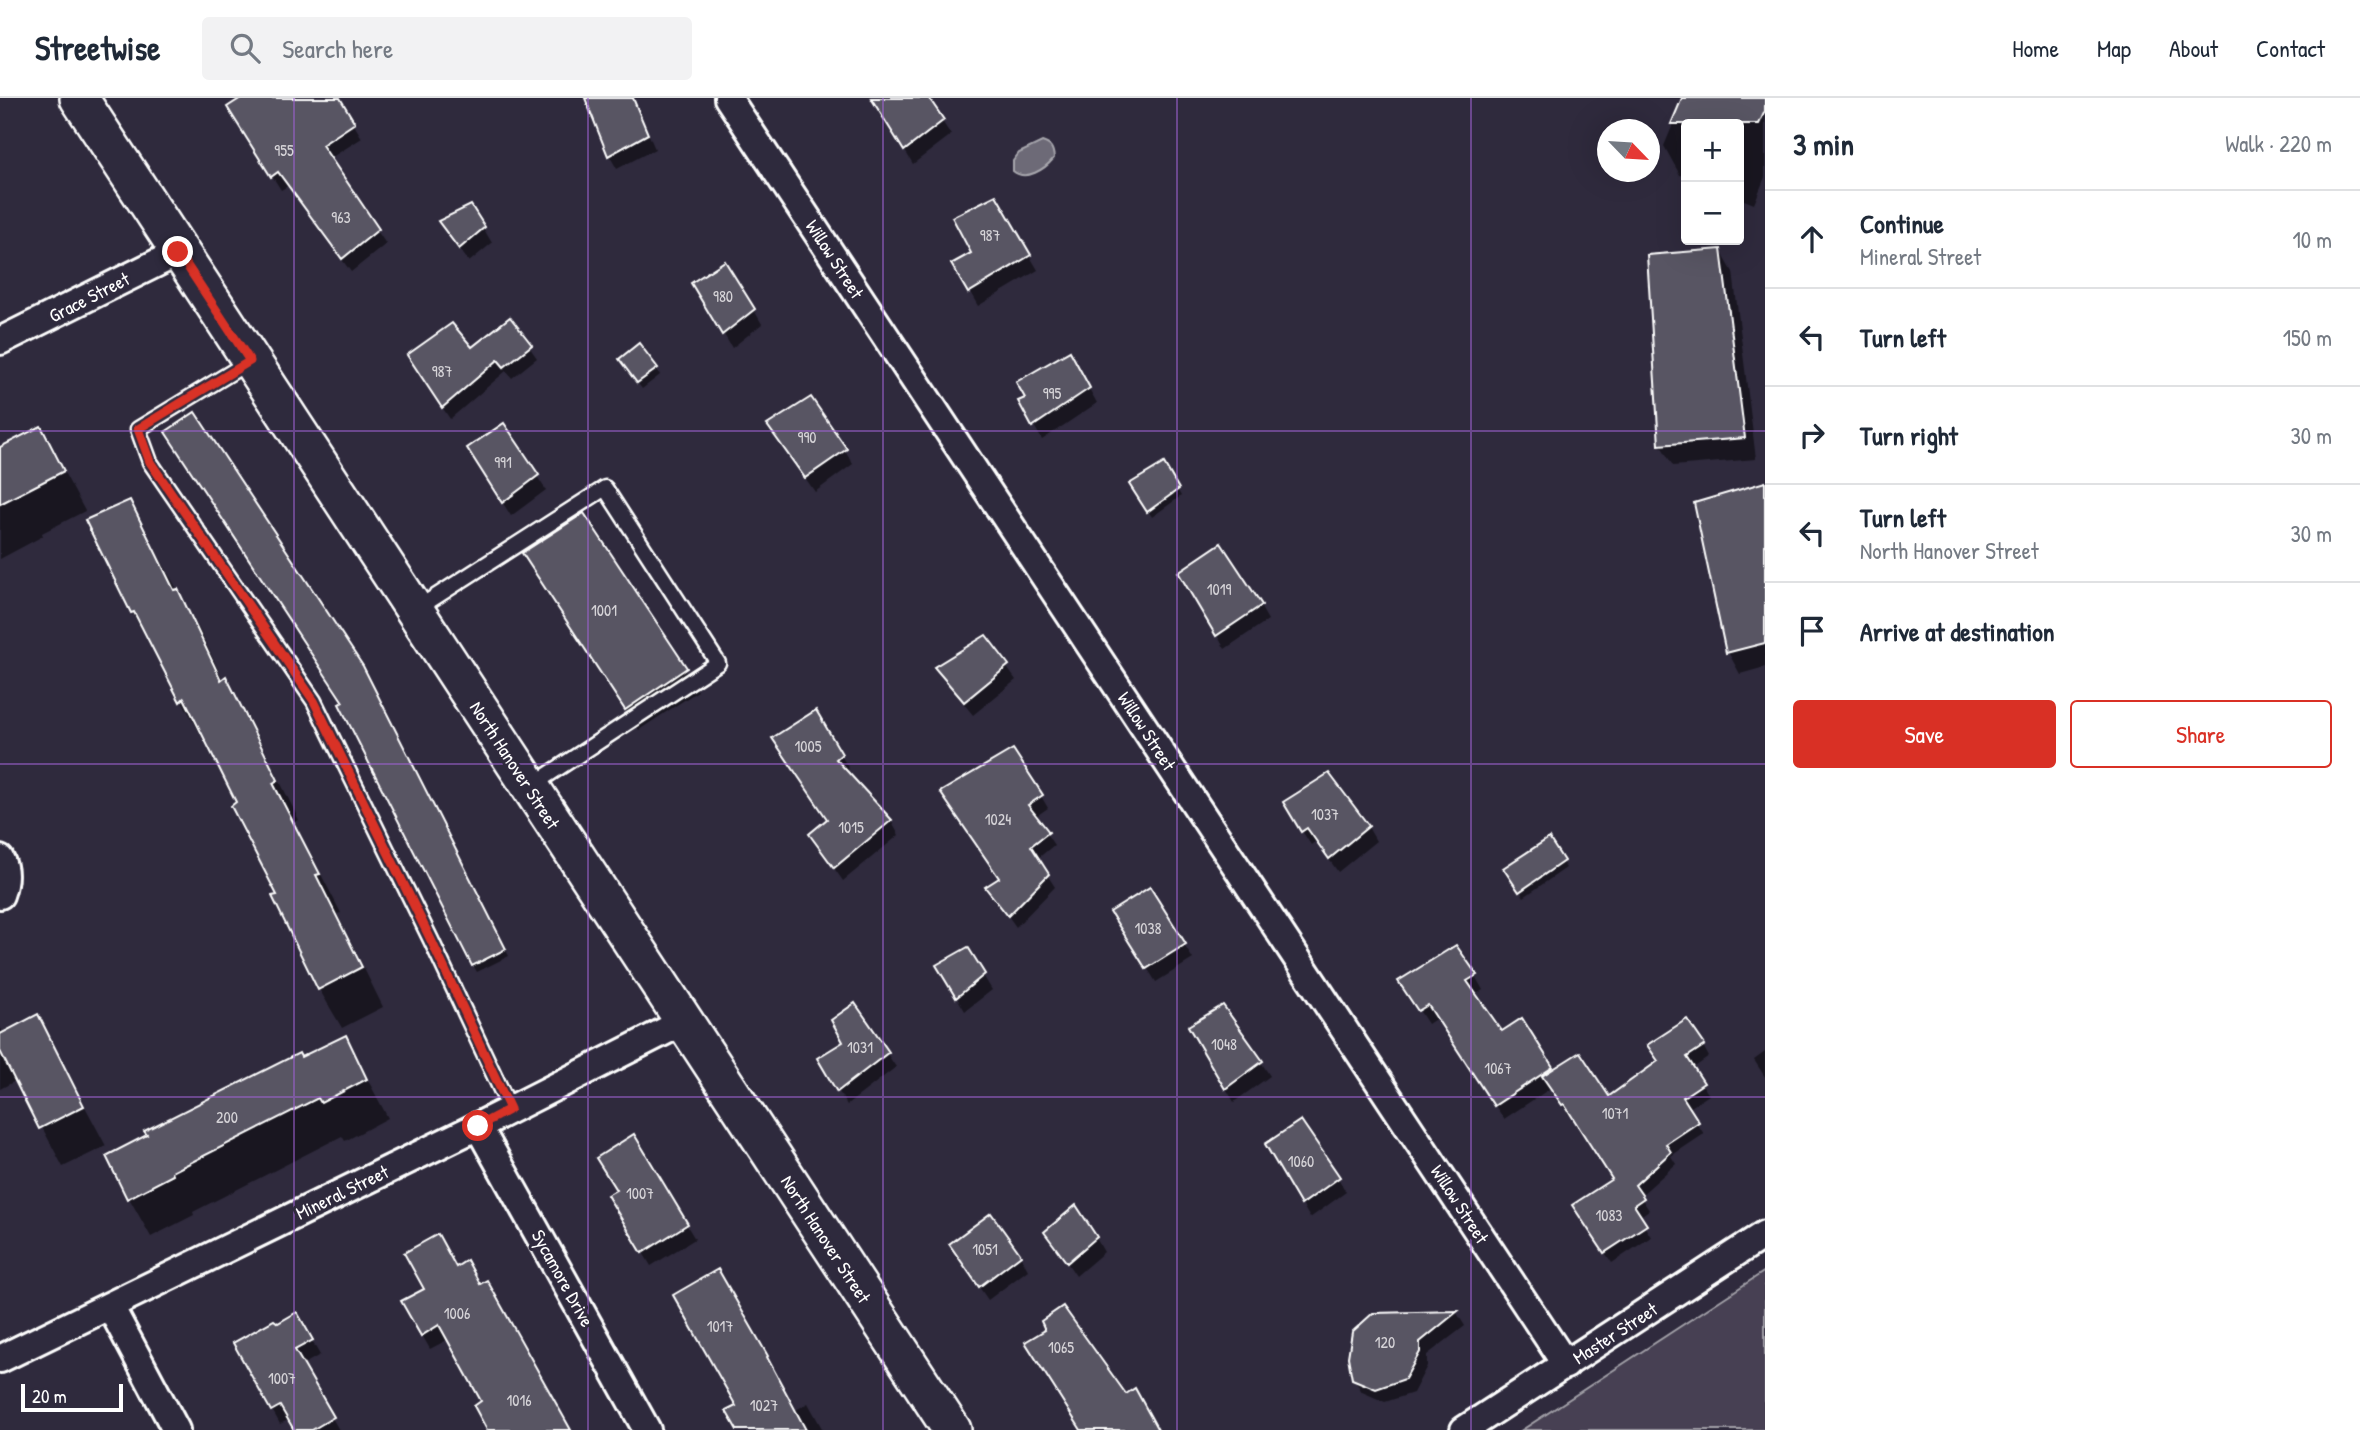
<!DOCTYPE html>
<html lang="en">
<head>
<meta charset="utf-8">
<style>
	:root { --surface:#fff; --page:#f2f2f3; --text:#1f2937; --muted:#747a83; --line:#e0e1e3; --accent:#d93025 }
	body { margin:0; font-family:"Patrick Hand",sans-serif; background:var(--page); color:var(--text) }
	.controls { position:absolute; right:21px; top:21px; display:grid; overflow:hidden; border-radius:7px; box-shadow:0 7px 28px #0002 }
	.controls button { width:63px; height:63px; display:grid; place-items:center; padding:0; border:0; border-bottom:2px solid var(--line); background:var(--surface); color:var(--text); font:35px sans-serif }
	.compass { position:absolute; left:1597px; top:21px; width:63px; height:63px; border-radius:50%; background:var(--surface); box-shadow:0 7px 28px #0002; rotate:115deg }
	.scale { position:absolute; left:21px; bottom:18px; width:102px; box-sizing:border-box; padding-left:7px; border:4px solid #fff; border-top:0; font-size:19px; line-height:24px; white-space:nowrap; color:#fff; -webkit-text-stroke:5px #2f2a3d; paint-order:stroke }
	.stop { position:absolute; width:21px; height:21px; margin:-16px; border:5px solid #d93025; border-radius:50%; background:#fff }
	.stop.end { background:#d93025; border-color:#fff; box-shadow:0 2px 7px #0008 }
	.list { margin:0; padding:0; list-style:none }
	h2 { display:flex; justify-content:space-between; align-items:center; height:91px; margin:0; padding:0 28px; font-size:30px }
	h2 small { font-size:23px; font-weight:400; color:var(--muted) }
	.list li { display:grid; grid-template-columns:46px 1fr auto; gap:21px; align-items:center; box-sizing:border-box; height:98px; padding:0 28px; border-top:2px solid var(--line) }
	.list b { display:block; font-size:26px; white-space:nowrap }
	.list p { margin:0; font-size:23px; white-space:nowrap; color:var(--muted) }
	.list em { font-size:23px; font-style:normal; color:var(--muted) }
	.actions { display:flex; gap:14px; padding:21px 28px }
	.actions a { flex:1; padding:16px 0; border:2px solid var(--accent); border-radius:7px; text-align:center; font-size:24px; color:var(--accent) }
	.actions .main { background:var(--accent); color:#fff }
	.icon { flex:none; width:38px; height:38px; fill:none; stroke:currentColor; stroke-width:2; stroke-linecap:round; stroke-linejoin:round }
	.map { position:relative; flex:none; width:1765px; height:1332px; overflow:hidden }
	header { display:flex; align-items:center; gap:42px; box-sizing:border-box; height:98px; padding:0 35px; background:var(--surface); border-bottom:2px solid var(--line) }
	header strong { font-size:33px }
	nav { display:flex; gap:38px; margin-inline-start:auto; font-size:24px }
	.search { width:490px; height:63px; background:var(--page); display:flex; align-items:center; gap:18px; box-sizing:border-box; padding:0 24px; border-radius:7px; color:var(--muted); font-size:26px }
	main { display:flex }
	aside { flex:1; background:var(--surface) }
	.map>svg:first-child { display:block }
	.green { fill:#464152; stroke:#a2a0a8; stroke-width:2 }
	.water { fill:#6d6a77; stroke:#a7a6ad; stroke-width:2 }
	.shadow { fill:#0007 }
	.building { fill:#595564; stroke:#fff; stroke-width:2 }
	.lines { fill:none; stroke-linecap:round; stroke-linejoin:round }
	.lane-casing { stroke:#fff; stroke-width:19 }
	.street-casing { stroke:#fff; stroke-width:32 }
	.secondary-casing { stroke:#fff; stroke-width:42 }
	.lane { stroke:#2f2a3d; stroke-width:14 }
	.street { stroke:#2f2a3d; stroke-width:26 }
	.secondary { stroke:#2f2a3d; stroke-width:37 }
	.route { stroke:#d93025; stroke-width:9 }
	.grid { fill:none; stroke:#9c61cf; stroke-width:2; stroke-opacity:0.55 }
	.labels { text-anchor:middle; stroke-width:6; stroke-linejoin:round; paint-order:stroke }
	.number-label { font-size:16px; fill:#d6d4d8 }
	.street-label { font-size:19px; fill:#fff; stroke:#2f2a3d }
</style>
</head>
<body>
<header>
<strong>Streetwise</strong>
<div class="search"><svg class="icon" aria-label="search" viewBox="0 0 24 24"><circle cx="10" cy="10" r="6"/><path d="M15 15l6 6"/></svg>Search here</div>
<nav><a>Home</a><a>Map</a><a>About</a><a>Contact</a></nav>
</header>
<main>
<div class="map">
<svg width="1765" height="1332" viewBox="0 0 1765 1332">
	<rect width="100%" height="100%" fill="#2f2a3d"/>
	<filter id="ink" filterUnits="userSpaceOnUse"><feTurbulence type="fractalNoise" baseFrequency=".0143" numOctaves="2"/><feDisplacementMap in="SourceGraphic" scale="14" xChannelSelector="R" yChannelSelector="G"/><feConvolveMatrix kernelMatrix="1 2 1 2 8 2 1 2 1" color-interpolation-filters="sRGB"/></filter>
	<g filter="url(#ink)">
		<!-- green -->
		<polygon class="green" points="1765,1173 1765,1332 1522,1332"/>
		<!-- water -->
		<path class="water" d="M1042,44c9,3 11,6 12,16 -9,11 -28,24 -41,13v-10l6,-8z"/>
		<!-- shadow -->
		<g class="shadow">
			<polygon points="244,0 338,0 362,40 329,61 386,146 351,174 288,88 281,92 238,24"/>
			<polygon points="599,0 633,0 655,51 617,71 609,57"/>
			<polygon points="873,0 927,0 951,37 913,66"/>
			<polygon points="1684,0 1765,0 1765,79 1754,106 1739,100 1739,26 1686,26 1686,79 1680,77 1664,48"/>
			<polygon points="995,99 1038,172 978,208 954,166 973,156"/>
			<polygon points="471,109 492,145 469,164 440,124"/>
			<polygon points="1720,152 1733,174 1756,361 1673,368 1660,346"/>
			<polygon points="693,185 754,212 762,226 732,250"/>
			<polygon points="510,222 537,260 512,280 506,273 450,321 416,270 472,252"/>
			<polygon points="1070,256 1097,305 1042,342 1021,304 1027,301"/>
			<polygon points="625,268 657,271 660,277 642,291"/>
			<polygon points="503,327 546,392 511,418 478,365"/>
			<polygon points="769,328 845,352 853,366 815,394"/>
			<polygon points="40,330 85,413 42,435 43,438 0,461 0,351"/>
			<polygon points="1163,367 1181,398 1152,419 1131,386"/>
			<polygon points="1765,386 1765,569 1740,576 1728,554 1696,407"/>
			<polygon points="129,404 200,533 223,582 225,581 248,619 299,722 294,724 341,815 337,816 383,909 342,930 319,891 238,704 206,640 204,642 132,514"/>
			<polygon points="584,417 698,593 639,632 524,456"/>
			<polygon points="1181,475 1260,508 1268,522 1225,551"/>
			<polygon points="985,539 1016,582 973,617 945,583 937,569"/>
			<polygon points="366,577 509,858 477,874 473,867"/>
			<polygon points="816,615 849,671 845,674 891,723 899,737 843,783 820,750 828,723"/>
			<polygon points="1041,698 1048,710 1035,719 1054,747 1037,761 1055,789 1016,829 988,790 1000,781 949,707"/>
			<polygon points="1293,719 1368,729 1376,743 1338,774 1316,743 1311,747"/>
			<polygon points="1549,742 1566,770 1524,799 1506,771"/>
			<polygon points="1121,829 1184,847 1193,861 1156,884"/>
			<polygon points="967,851 992,892 965,913 938,868"/>
			<polygon points="1475,878 1483,892 1475,897 1502,936 1522,923 1554,973 1609,1000 1703,948 1709,959 1692,971 1709,997 1688,1011 1704,1036 1671,1058 1676,1066 1640,1098 1649,1112 1639,1119 1651,1139 1612,1165 1581,1119 1614,1082 1572,1016 1569,1017 1551,990 1504,1021 1437,920 1428,926 1409,897"/>
			<polygon points="854,907 896,969 847,1007 819,961 846,944"/>
			<polygon points="37,918 106,1048 63,1069 17,982 0,991 0,929 4,936"/>
			<polygon points="1190,929 1261,964 1270,978 1234,1004"/>
			<polygon points="345,939 388,1020 345,1043 342,1038 193,1114 194,1117 151,1139 129,1100 301,961"/>
			<polygon points="1765,954 1765,979 1754,962"/>
			<polygon points="634,1039 695,1141 651,1168 609,1098 618,1093"/>
			<polygon points="1267,1047 1338,1080 1346,1094 1310,1120"/>
			<polygon points="1046,1134 1096,1140 1104,1154 1076,1178"/>
			<polygon points="1020,1157 1028,1172 988,1202 959,1160"/>
			<polygon points="455,1171 480,1188 487,1184 570,1332 489,1332 484,1304 449,1241 430,1251 403,1204"/>
			<polygon points="718,1173 775,1273 773,1274 794,1313 808,1305 823,1332 739,1332 738,1309"/>
			<polygon points="1457,1215 1465,1228 1427,1257 1427,1268 1413,1295 1385,1304 1362,1294 1354,1280 1374,1217"/>
			<polygon points="297,1217 320,1257 302,1267 339,1332 296,1332 290,1321 280,1326 235,1246"/>
		</g>
		<!-- building -->
		<g class="building">
			<polygon points="241,0 340,0 355,25 322,47 379,131 342,161 278,74 271,79 227,9"/>
			<polygon points="585,0 633,0 648,36 608,58"/>
			<polygon points="871,0 929,0 944,22 904,53"/>
			<polygon points="1682,0 1765,0 1765,13 1759,26 1671,26"/>
			<polygon points="996,97 1031,157 968,195 951,166 971,155 952,119"/>
			<polygon points="471,107 485,129 459,151 438,123"/>
			<polygon points="1721,151 1745,340 1659,347 1647,157"/>
			<polygon points="725,163 755,211 722,237 691,185"/>
			<polygon points="510,219 532,247 504,269 498,262 442,310 407,257 452,225 472,249"/>
			<polygon points="639,245 658,270 637,285 619,261"/>
			<polygon points="1070,253 1090,290 1032,329 1018,303 1025,300 1016,284"/>
			<polygon points="811,299 847,351 805,380 767,327"/>
			<polygon points="195,314 363,568 506,851 472,868 339,606 343,604 165,334"/>
			<polygon points="504,325 539,377 502,405 467,350"/>
			<polygon points="41,328 64,373 0,406 0,349"/>
			<polygon points="1164,365 1179,391 1147,414 1129,386"/>
			<polygon points="1765,384 1765,545 1726,555 1694,405"/>
			<polygon points="130,402 174,492 178,491 221,582 226,578 278,682 273,685 320,776 316,777 362,869 318,892 272,798 277,797 231,708 236,704 184,600 180,604 134,514 131,515 85,422"/>
			<polygon points="584,415 687,570 625,612 522,455"/>
			<polygon points="1221,445 1262,507 1216,538 1178,474"/>
			<polygon points="986,537 1009,567 964,604 934,569"/>
			<polygon points="816,612 842,656 836,661 892,722 834,770 809,736 827,721 772,640"/>
			<polygon points="1013,651 1043,697 1028,707 1049,734 1031,748 1049,776 1008,818 985,789 999,780 940,694"/>
			<polygon points="1329,675 1369,728 1329,761 1307,730 1301,734 1283,704"/>
			<polygon points="1549,740 1564,763 1519,794 1503,770"/>
			<polygon points="1150,789 1186,846 1146,871 1110,814"/>
			<polygon points="1456,847 1477,877 1467,883 1502,933 1522,920 1553,969 1494,1008 1428,907 1418,913 1398,883"/>
			<polygon points="968,849 985,876 956,900 936,867"/>
			<polygon points="855,905 889,954 837,994 817,960 843,944 831,922"/>
			<polygon points="1223,907 1263,963 1225,991 1188,928"/>
			<polygon points="38,916 84,1008 39,1031 0,953 0,936"/>
			<polygon points="1687,921 1705,947 1687,959 1704,985 1683,999 1699,1024 1666,1046 1671,1054 1635,1087 1644,1100 1634,1107 1647,1127 1604,1155 1572,1107 1612,1081 1564,1006 1562,1007 1542,978 1580,954 1609,998 1658,963 1647,947"/>
			<polygon points="346,937 367,981 321,1005 318,1000 172,1074 173,1077 127,1101 106,1058 147,1037 144,1033 299,955 301,959"/>
			<polygon points="1301,1022 1340,1079 1301,1107 1265,1046"/>
			<polygon points="634,1036 688,1126 642,1155 607,1097 616,1092 596,1060"/>
			<polygon points="1076,1107 1097,1139 1067,1165 1044,1134"/>
			<polygon points="991,1115 1021,1157 979,1189 949,1146"/>
			<polygon points="438,1136 456,1169 467,1162 480,1186 487,1182 571,1332 487,1332 474,1308 481,1303 439,1227 421,1238 401,1203 424,1191 404,1155"/>
			<polygon points="718,1171 768,1258 767,1259 806,1332 737,1332 726,1313 736,1308 673,1197"/>
			<polygon points="1063,1208 1126,1296 1135,1290 1158,1332 1081,1332 1025,1244 1045,1232 1041,1223"/>
			<polygon points="1458,1213 1420,1244 1420,1254 1405,1281 1376,1291 1352,1281 1348,1259 1352,1234 1373,1215"/>
			<polygon points="297,1214 313,1242 295,1252 334,1319 312,1332 294,1332 280,1308 271,1313 233,1245 274,1222 278,1225"/>
		</g>
		<g class="lines">
			<defs>
				<g id="lane">
					<polyline points="250,263 138,331 150,364 314,603 431,842 510,1011"/>
					<polyline points="415,512 605,390 718,565 531,688"/>
				</g>
				<g id="street">
					<polyline points="728,0 1566,1267"/>
					<polyline points="0,243 179,154"/>
					<path d="M0,761c6,11 4,25 0,36"/>
					<polyline points="478,1028 647,1332"/>
					<polyline points="110,1208 176,1332"/>
					<polyline points="0,1261 478,1028 683,924"/>
					<polyline points="1464,1332 1765,1136"/>
				</g>
				<polyline id="secondary" points="79,0 952,1332"/>
			</defs>
			<!-- lane casing -->
			<use href="#lane" class="lane-casing"/>
			<!-- street casing -->
			<use href="#street" class="street-casing"/>
			<!-- secondary casing -->
			<use href="#secondary" class="secondary-casing"/>
			<!-- lane -->
			<use href="#lane" class="lane"/>
			<!-- street -->
			<use href="#street" class="street"/>
			<!-- secondary -->
			<use href="#secondary" class="secondary"/>
		</g>
	</g>
	<g class="lines" filter="url(#ink)">
		<!-- route -->
		<polyline class="route" points="178,154 250,263 138,331 150,364 314,603 431,842 510,1011 478,1028"/>
	</g>
	<!-- grid -->
	<path class="grid" d="M294,0v1332M588,0v1332M883,0v1332M1177,0v1332M1471,0v1332M0,333h1765M0,666h1765M0,999h1765"/>
	<g class="labels">
		<!-- number labels -->
		<g class="number-label">
			<text x="284" y="58">955</text>
			<text x="341" y="125">963</text>
			<text x="990" y="143">987</text>
			<text x="723" y="204">980</text>
			<text x="442" y="279">987</text>
			<text x="1052" y="301">995</text>
			<text x="807" y="345">990</text>
			<text x="503" y="370">991</text>
			<text x="1219" y="497">1019</text>
			<text x="604" y="518">1001</text>
			<text x="808" y="654">1005</text>
			<text x="1325" y="722">1037</text>
			<text x="998" y="727">1024</text>
			<text x="851" y="735">1015</text>
			<text x="1148" y="836">1038</text>
			<text x="1224" y="952">1048</text>
			<text x="860" y="955">1031</text>
			<text x="1498" y="976">1067</text>
			<text x="1615" y="1021">1071</text>
			<text x="227" y="1025">200</text>
			<text x="1301" y="1069">1060</text>
			<text x="640" y="1101">1007</text>
			<text x="1609" y="1123">1083</text>
			<text x="985" y="1157">1051</text>
			<text x="457" y="1221">1006</text>
			<text x="720" y="1234">1017</text>
			<text x="1385" y="1250">120</text>
			<text x="1061" y="1255">1065</text>
			<text x="282" y="1286">1007</text>
			<text x="519" y="1308">1016</text>
			<text x="764" y="1313">1027</text>
		</g>
		<!-- street labels -->
		<g class="street-label">
			<text transform="translate(835 161) rotate(57)" y="7">Willow Street</text>
			<text transform="translate(89 199) rotate(-27)" y="7">Grace Street</text>
			<text transform="translate(1147 633) rotate(57)" y="7">Willow Street</text>
			<text transform="translate(515 667) rotate(57)" y="7">North Hanover Street</text>
			<text transform="translate(342 1094) rotate(-26)" y="7">Mineral Street</text>
			<text transform="translate(1460 1106) rotate(57)" y="7">Willow Street</text>
			<text transform="translate(826 1141) rotate(57)" y="7">North Hanover Street</text>
			<text transform="translate(563 1180) rotate(61)" y="7">Sycamore Drive</text>
			<text transform="translate(1615 1235) rotate(-33)" y="7">Master Street</text>
		</g>
	</g>
</svg>
<div class="controls">
<button>+</button>
<button>−</button>
</div>
<svg class="compass" viewBox="-18 -18 36 36"><path d="M0-13l5 13h-10z" fill="#e53935"/><path d="M0 13l5-13h-10z" fill="#747a83"/></svg>
<div class="scale">20 m</div>
<div class="stop" style="left:478px;top:1028px"></div>
<div class="stop end" style="left:178px;top:154px"></div>
</div>
<aside>
<h2>3 min<small>Walk · 220 m</small></h2>
<ul class="list">
<li><svg class="icon" aria-label="ahead" viewBox="0 0 24 24"><path d="M12 20V5M6 11l6-6 6 6"/></svg><div><b>Continue</b><p>Mineral Street</p></div><em>10 m</em></li>
<li><svg class="icon" aria-label="left" viewBox="0 0 24 24"><path d="M17 20v-9H6M10 6l-5 5 5 5"/></svg><div><b>Turn left</b></div><em>150 m</em></li>
<li><svg class="icon" aria-label="right" viewBox="0 0 24 24"><path d="M7 20v-9h11M14 6l5 5-5 5"/></svg><div><b>Turn right</b></div><em>30 m</em></li>
<li><svg class="icon" aria-label="left" viewBox="0 0 24 24"><path d="M17 20v-9H6M10 6l-5 5 5 5"/></svg><div><b>Turn left</b><p>North Hanover Street</p></div><em>30 m</em></li>
<li><svg class="icon" aria-label="arrive" viewBox="0 0 24 24"><path d="M6 21V4h12l-3 4 3 4H6"/></svg><div><b>Arrive at destination</b></div></li>
</ul>
<div class="actions"><a class="main">Save</a><a>Share</a></div>
</aside>
</main>
</body>
</html>
